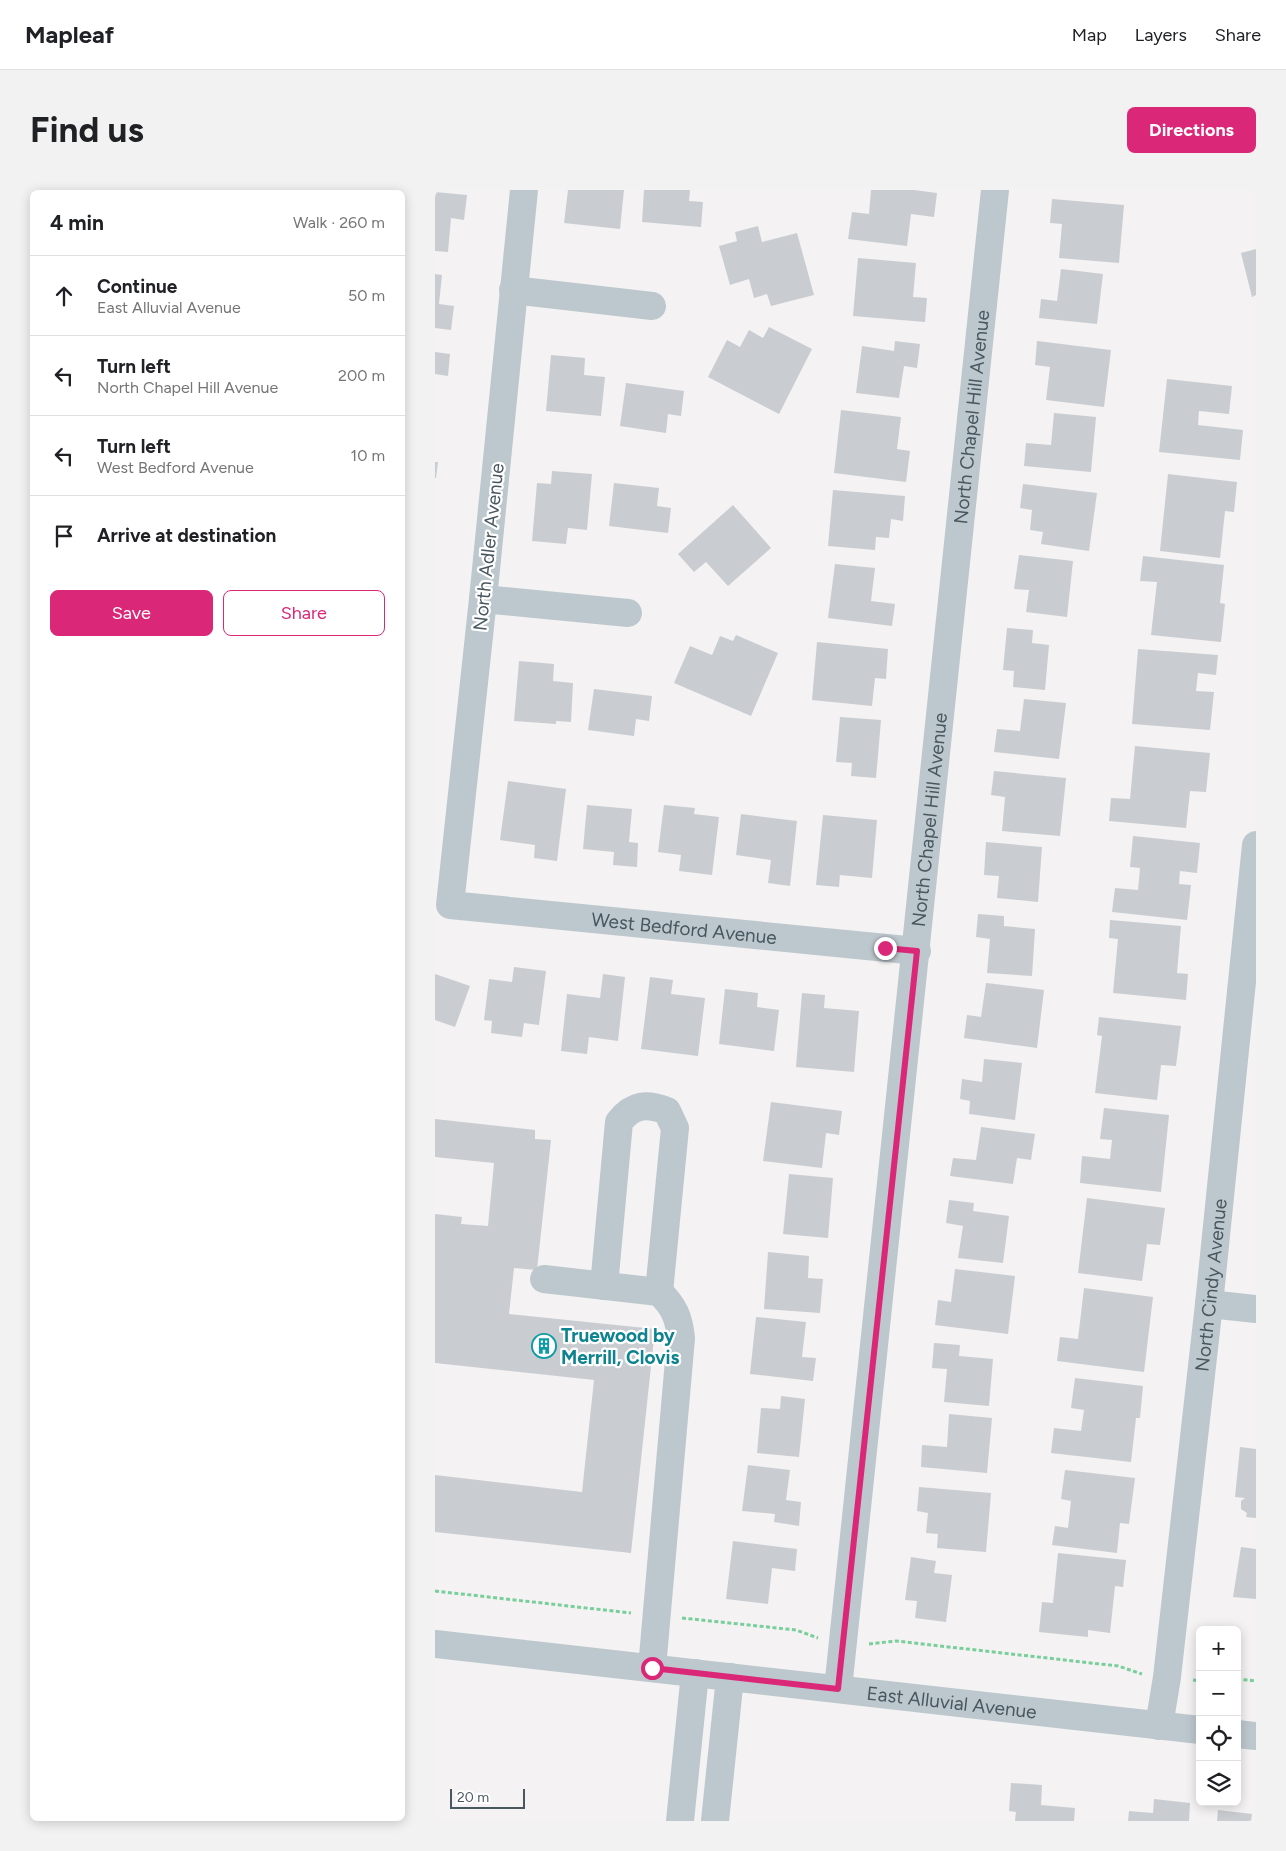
<!DOCTYPE html>
<html lang="en">
<head>
<meta charset="utf-8">
<style>
	:root { --surface:#fff; --page:#f2f2f2; --text:#202124; --muted:#757577; --line:#e0e0e0; --accent:#db2777 }
	body { margin:0; font-family:Figtree,sans-serif; background:var(--page); color:var(--text) }
	.controls { position:absolute; right:15px; bottom:15px; display:grid; overflow:hidden; border-radius:8px; box-shadow:0 2px 12px #0003 }
	.controls button { width:45px; height:45px; display:grid; place-items:center; padding:0; border:0; border-bottom:1px solid var(--line); background:var(--surface); color:var(--text); font:25px sans-serif }
	.scale { position:absolute; left:15px; bottom:12px; width:75px; box-sizing:border-box; padding-left:5px; border:2px solid #495760; border-top:0; font-size:14px; line-height:18px; white-space:nowrap; color:#495760; -webkit-text-stroke:4px #fff; paint-order:stroke }
	.stop { position:absolute; width:15px; height:15px; margin:-11px; border:4px solid #db2777; border-radius:50%; background:#fff }
	.stop.end { background:#db2777; border-color:#fff; box-shadow:0 1px 5px #0008 }
	.list { margin:0; padding:0; list-style:none }
	h2 { display:flex; justify-content:space-between; align-items:center; height:65px; margin:0; padding:0 20px; font-size:21px }
	h2 small { font-size:16px; font-weight:400; color:var(--muted) }
	.list li { display:grid; grid-template-columns:32px 1fr auto; gap:15px; align-items:center; box-sizing:border-box; height:80px; padding:0 20px; border-top:1px solid var(--line) }
	.list b { display:block; font-size:19px; white-space:nowrap }
	.list p { margin:0; font-size:16px; white-space:nowrap; color:var(--muted) }
	.list em { font-size:16px; font-style:normal; color:var(--muted) }
	.actions { display:flex; gap:10px; padding:15px 20px }
	.actions a { flex:1; padding:11px 0; border:1px solid var(--accent); border-radius:8px; text-align:center; font-size:18px; color:var(--accent) }
	.actions .main { background:var(--accent); color:#fff }
	.icon { flex:none; width:28px; height:28px; fill:none; stroke:currentColor; stroke-width:2; stroke-linecap:round; stroke-linejoin:round }
	.map { position:relative; flex:none; width:821px; height:1631px; overflow:hidden; border-radius:8px }
	header { display:flex; align-items:center; gap:30px; box-sizing:border-box; height:70px; padding:0 25px; background:var(--surface); border-bottom:1px solid var(--line) }
	header strong { font-size:24px }
	nav { display:flex; gap:28px; margin-inline-start:auto; font-size:18px }
	.intro { display:flex; align-items:center; justify-content:space-between; box-sizing:border-box; height:120px; padding:0 30px }
	h1 { margin:0; font-size:35px }
	.button { padding:12px 22px; border-radius:8px; background:var(--accent); color:#fff; font-size:18px; font-weight:700 }
	main { display:flex; gap:30px; padding:0 30px }
	aside { flex:1; background:var(--surface); border-radius:8px; box-shadow:0 2px 12px #0003 }
	.map>svg:first-child { display:block }
	.building { fill:#c9cdd1 }
	.lines { fill:none; stroke-linecap:round; stroke-linejoin:round }
	.path { stroke:#79cf9b; stroke-width:3; stroke-dasharray:4 2.5; stroke-linecap:butt }
	.minor { stroke:#bdc8ce; stroke-width:28 }
	.route { stroke:#db2777; stroke-width:6 }
	.labels { text-anchor:middle; stroke-width:4.5; stroke-linejoin:round; paint-order:stroke }
	.street-label { font-size:19px; fill:#495760; stroke:#fff }
	.culture-label { font-size:19px; font-weight:bold; fill:#0d838f; stroke:#fff; text-anchor:start }
</style>
</head>
<body>
<header>
<strong>Mapleaf</strong>
<nav><a>Map</a><a>Layers</a><a>Share</a></nav>
</header>
<div class="intro"><h1>Find us</h1><a class="button">Directions</a></div>
<main>
<aside>
<h2>4 min<small>Walk · 260 m</small></h2>
<ul class="list">
<li><svg class="icon" aria-label="ahead" viewBox="0 0 24 24"><path d="M12 20V5M6 11l6-6 6 6"/></svg><div><b>Continue</b><p>East Alluvial Avenue</p></div><em>50 m</em></li>
<li><svg class="icon" aria-label="left" viewBox="0 0 24 24"><path d="M17 20v-9H6M10 6l-5 5 5 5"/></svg><div><b>Turn left</b><p>North Chapel Hill Avenue</p></div><em>200 m</em></li>
<li><svg class="icon" aria-label="left" viewBox="0 0 24 24"><path d="M17 20v-9H6M10 6l-5 5 5 5"/></svg><div><b>Turn left</b><p>West Bedford Avenue</p></div><em>10 m</em></li>
<li><svg class="icon" aria-label="arrive" viewBox="0 0 24 24"><path d="M6 21V4h12l-3 4 3 4H6"/></svg><div><b>Arrive at destination</b></div></li>
</ul>
<div class="actions"><a class="main">Save</a><a>Share</a></div>
</aside>
<div class="map">
<svg width="821" height="1631" viewBox="0 0 821 1631">
	<rect width="100%" height="100%" fill="#f4f2f2"/>
	<!-- building -->
	<g class="building">
		<polygon points="133,0 189,0 185,39 129,33"/>
		<polygon points="209,0 255,0 254,11 268,12 266,37 207,32"/>
		<polygon points="436,0 479,0 502,3 499,27 476,24 472,56 413,49 417,22 434,24"/>
		<polygon points="0,2 32,5 29,30 16,28 13,62 0,61"/>
		<polygon points="617,9 689,15 684,73 624,68 627,34 615,33"/>
		<polygon points="323,36 327,52 362,43 379,105 336,116 332,104 319,108 314,89 295,95 284,56 302,51 300,42"/>
		<polygon points="821,59 821,105 817,107 806,63"/>
		<polygon points="423,68 481,73 478,107 492,108 490,132 418,126"/>
		<polygon points="626,79 668,84 662,134 604,128 606,109 622,111"/>
		<polygon points="0,84 7,85 4,114 19,116 16,140 0,138"/>
		<polygon points="334,137 377,159 344,224 273,187 292,150 305,157 314,140 328,148"/>
		<polygon points="460,151 485,154 482,178 469,176 464,208 421,203 427,156 459,161"/>
		<polygon points="602,151 676,160 669,217 611,210 615,177 600,175"/>
		<polygon points="0,162 15,164 13,186 0,184"/>
		<polygon points="116,165 150,168 149,185 170,187 166,226 111,221"/>
		<polygon points="732,189 797,196 794,224 764,221 763,235 808,240 805,270 724,262"/>
		<polygon points="191,193 249,201 246,226 233,224 231,243 185,236"/>
		<polygon points="406,220 466,227 462,259 475,261 471,292 399,283"/>
		<polygon points="619,223 661,227 656,282 589,276 591,253 616,255"/>
		<polygon points="0,272 3,272 1,288 0,288"/>
		<polygon points="117,281 157,284 152,340 133,338 131,354 97,351 102,293 116,294"/>
		<polygon points="733,284 802,292 799,322 790,321 785,368 725,361"/>
		<polygon points="179,293 224,298 222,316 236,318 233,343 174,336"/>
		<polygon points="588,294 662,303 654,361 606,354 608,342 595,340 597,320 585,318"/>
		<polygon points="398,300 470,306 468,331 456,329 454,348 441,347 440,360 393,356"/>
		<polygon points="298,315 336,358 293,396 271,372 259,382 243,364"/>
		<polygon points="584,365 638,371 632,427 591,422 594,400 579,399"/>
		<polygon points="708,366 789,375 785,413 790,414 786,452 716,445 722,392 705,391"/>
		<polygon points="400,374 440,378 436,411 460,414 457,436 393,428"/>
		<polygon points="572,438 598,440 597,453 614,455 610,500 578,497 579,481 568,480"/>
		<polygon points="301,445 343,463 316,526 239,493 255,456 277,465 285,446 298,451"/>
		<polygon points="382,452 453,459 451,489 440,488 437,516 377,510"/>
		<polygon points="703,459 783,465 781,485 763,483 761,501 779,502 775,540 697,534"/>
		<polygon points="84,471 119,474 118,491 138,493 136,532 121,531 121,534 79,531"/>
		<polygon points="159,499 217,506 214,531 201,529 199,546 153,540"/>
		<polygon points="589,509 631,513 624,569 559,562 562,539 585,541"/>
		<polygon points="405,527 446,530 441,588 416,586 417,573 401,572"/>
		<polygon points="700,556 775,563 771,602 755,601 751,638 674,631 676,608 695,609"/>
		<polygon points="559,581 631,588 625,646 567,641 570,607 556,605"/>
		<polygon points="73,591 131,599 122,671 99,668 100,655 65,650"/>
		<polygon points="152,615 197,619 194,652 203,653 202,677 178,675 179,662 148,659"/>
		<polygon points="229,615 260,618 259,624 284,627 277,685 244,681 246,665 223,662"/>
		<polygon points="306,624 362,631 355,696 333,693 336,670 301,665"/>
		<polygon points="388,625 442,630 437,688 405,685 404,697 381,695"/>
		<polygon points="698,646 765,653 762,683 745,681 744,694 756,695 752,730 677,722 680,698 703,700 705,678 695,677"/>
		<polygon points="551,652 607,657 603,712 562,708 564,686 549,685"/>
		<polygon points="543,724 569,726 569,736 600,739 597,786 552,783 555,749 541,747"/>
		<polygon points="675,730 746,736 742,783 753,784 751,810 678,803 683,749 674,748"/>
		<polygon points="79,777 111,781 104,835 89,833 87,847 56,843 57,831 49,830 54,789 77,792"/>
		<polygon points="0,784 35,796 20,837 0,830"/>
		<polygon points="168,784 190,787 183,851 154,847 152,864 126,861 132,804 165,808"/>
		<polygon points="215,787 238,790 236,804 270,808 263,866 206,859"/>
		<polygon points="551,793 609,800 602,858 529,848 532,825 546,827"/>
		<polygon points="290,799 323,803 322,817 344,820 339,861 284,854"/>
		<polygon points="367,803 390,805 389,818 424,821 419,882 361,877"/>
		<polygon points="664,827 746,836 741,876 726,875 722,910 660,903 667,846 662,845"/>
		<polygon points="549,869 587,873 580,930 534,924 535,911 525,909 527,889 547,892"/>
		<polygon points="336,912 407,921 404,945 391,943 387,978 328,971"/>
		<polygon points="669,918 734,925 726,1002 645,993 647,966 675,969 677,950 665,949"/>
		<polygon points="0,929 100,940 100,949 116,950 102,1080 79,1078 74,1124 220,1139 196,1363 0,1342 0,1285 147,1302 159,1190 0,1173 0,1024 27,1027 26,1034 53,1036 59,973 0,967"/>
		<polygon points="546,937 600,944 596,970 582,968 578,994 515,986 518,968 541,970"/>
		<polygon points="354,984 398,988 393,1048 348,1044"/>
		<polygon points="652,1008 730,1018 725,1055 712,1054 707,1091 643,1083"/>
		<polygon points="514,1010 539,1013 538,1021 574,1026 568,1073 523,1068 528,1036 511,1033"/>
		<polygon points="333,1062 374,1066 373,1088 388,1089 385,1123 329,1119"/>
		<polygon points="520,1079 580,1086 573,1144 500,1135 503,1110 516,1112"/>
		<polygon points="649,1098 718,1107 709,1182 622,1171 625,1147 643,1149"/>
		<polygon points="321,1127 371,1132 367,1167 381,1168 378,1191 315,1184"/>
		<polygon points="499,1153 525,1155 524,1166 558,1169 554,1216 509,1212 512,1179 497,1178"/>
		<polygon points="640,1188 708,1196 705,1228 701,1228 696,1272 616,1263 619,1238 646,1241 649,1220 636,1218"/>
		<polygon points="346,1206 370,1209 364,1267 322,1263 326,1218 345,1219"/>
		<polygon points="514,1224 557,1228 552,1283 486,1277 487,1255 512,1257"/>
		<polygon points="805,1257 821,1259 821,1328 811,1327 812,1323 806,1319 806,1311 810,1308 800,1307"/>
		<polygon points="313,1275 355,1280 351,1310 366,1312 364,1336 339,1332 340,1324 307,1321"/>
		<polygon points="630,1280 700,1288 694,1334 685,1333 682,1363 617,1355 620,1336 633,1338 636,1311 626,1309"/>
		<polygon points="484,1297 556,1303 551,1362 502,1358 503,1344 491,1343 493,1323 482,1321"/>
		<polygon points="298,1351 362,1359 360,1381 337,1378 333,1414 291,1409"/>
		<polygon points="806,1357 821,1359 821,1409 798,1407"/>
		<polygon points="623,1363 691,1370 688,1397 680,1396 675,1443 653,1440 653,1447 604,1442 607,1412 618,1413"/>
		<polygon points="476,1367 501,1371 499,1383 517,1385 511,1432 480,1428 482,1411 470,1410"/>
		<polygon points="576,1593 607,1595 606,1615 640,1618 639,1631 580,1631 581,1622 574,1621"/>
		<polygon points="719,1609 755,1613 754,1631 693,1631 694,1621 718,1623"/>
		<polygon points="783,1620 817,1624 816,1631 782,1631"/>
	</g>
	<g class="lines">
		<!-- path -->
		<g class="path">
			<polyline points="0,1401 196,1423"/>
			<polyline points="247,1428 361,1440 383,1448"/>
			<polyline points="434,1454 461,1451 683,1476 707,1484"/>
			<polyline points="802,1489 821,1491"/>
			<polyline points="758,1490 765,1491"/>
		</g>
		<!-- minor -->
		<g class="minor">
			<path id="s1" d="M89,0l-41,409 -33,306 467,46"/>
			<polyline points="78,100 217,116"/>
			<polyline points="48,409 193,423"/>
			<path d="M109,1089l115,13c15,14 20,26 22,46l-29,330"/>
			<path d="M169,1096l15,-164c14,-18 28,-19 48,-11l8,17 -16,164"/>
			<polyline points="774,1114 821,1119"/>
			<path id="s2" d="M0,1454l765,86"/>
			<path id="s3" d="M403,1499l157,-1499"/>
			<path id="s4" d="M724,1536l8,-49 42,-373 47,-459"/>
			<polyline points="802,1544 821,1546"/>
			<polyline points="245,1631 260,1483"/>
			<polyline points="280,1631 295,1487"/>
		</g>
	</g>
	<g class="lines">
		<!-- route -->
		<polyline class="route" points="217,1478 403,1499 482,761 450,758"/>
	</g>
	<!-- icons -->
	<defs>
		<symbol id="building-ring" viewBox="-11 -11 22 22"><circle r="9.5" fill="#fff" stroke="#0f9aa8" stroke-width="1.5"/><path d="M-4-6H4V6H1V3H-1V6H-4ZM-2.5-4.3h1.7v1.8h-1.7ZM.8-4.3h1.7v1.8H.8ZM-2.5-1h1.7V.8h-1.7ZM.8-1h1.7V.8H.8Z" fill="#0f9aa8"/></symbol>
	</defs>
	<g fill-rule="evenodd">
		<use href="#building-ring" x="95" y="1142" width="28" height="28"/>
	</g>
	<g class="labels">
		<!-- street labels -->
		<g class="street-label">
			<text dy="7" stroke="none"><textPath href="#s3" startOffset="1279">North Chapel Hill Avenue</textPath></text>
			<text transform="translate(53 357) rotate(-84)" y="7">North Adler Avenue</text>
			<text dy="7" stroke="none"><textPath href="#s3" startOffset="874">North Chapel Hill Avenue</textPath></text>
			<text dy="7" stroke="none"><textPath href="#s1" startOffset="954">West Bedford Avenue</textPath></text>
			<text dy="7" stroke="none"><textPath href="#s4" startOffset="444">North Cindy Avenue</textPath></text>
			<text dy="7" stroke="none"><textPath href="#s2" startOffset="520">East Alluvial Avenue</textPath></text>
		</g>
		<!-- culture labels -->
		<g class="culture-label">
			<text x="126" y="1152">Truewood by<tspan x="126" dy="22">Merrill, Clovis</tspan></text>
		</g>
	</g>
</svg>
<div class="controls">
<button>+</button>
<button>−</button>
<button><svg class="icon" aria-label="locate" viewBox="0 0 24 24"><circle cx="12" cy="12" r="6"/><path d="M12 2v4M12 18v4M2 12h4M18 12h4"/></svg></button>
<button><svg class="icon" aria-label="layers" viewBox="0 0 24 24"><path d="M12 4l9 5-9 5-9-5zM3 14l9 5 9-5"/></svg></button>
</div>
<div class="scale">20 m</div>
<div class="stop" style="left:217px;top:1478px"></div>
<div class="stop end" style="left:450px;top:758px"></div>
</div>
</main>
</body>
</html>
